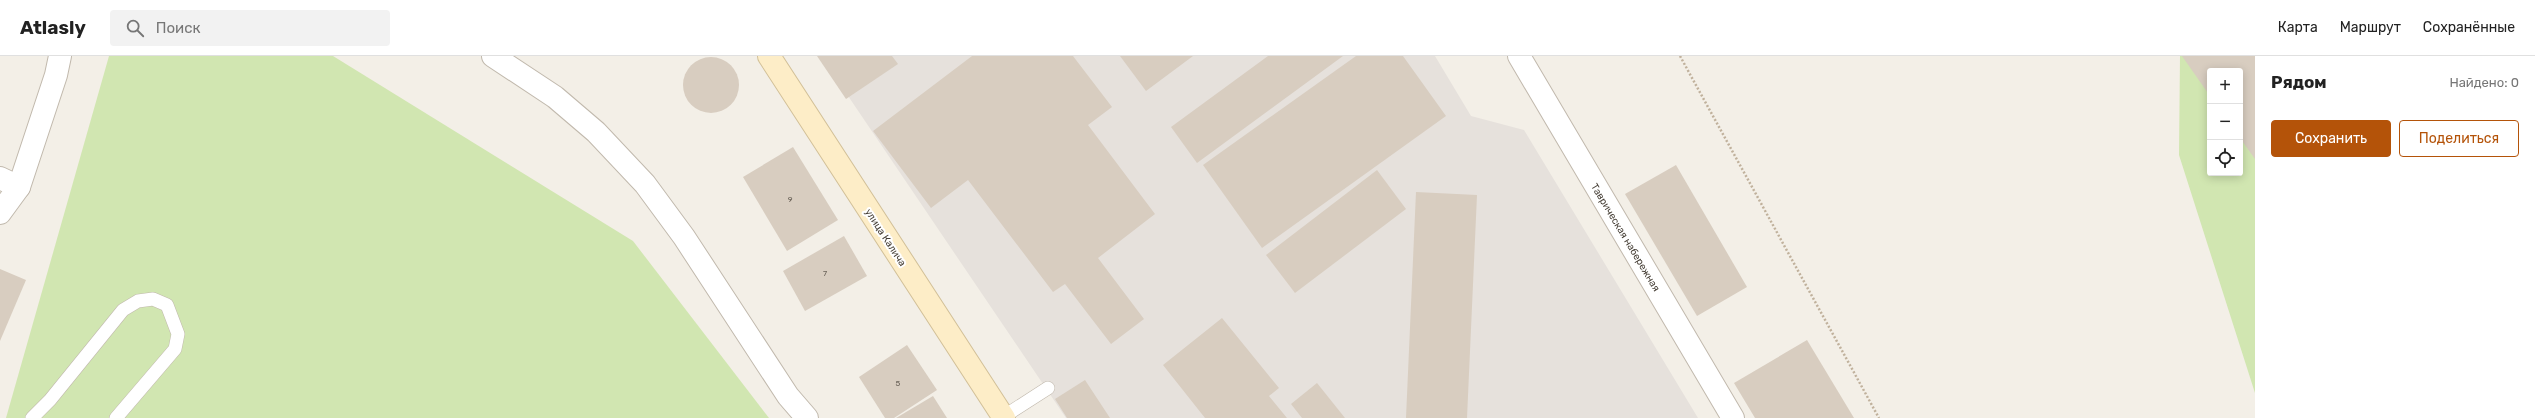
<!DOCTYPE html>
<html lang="ru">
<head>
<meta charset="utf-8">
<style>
	:root { --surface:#fff; --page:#f2f2f2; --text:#222; --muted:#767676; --line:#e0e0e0; --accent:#b45309 }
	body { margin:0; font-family:Rubik,sans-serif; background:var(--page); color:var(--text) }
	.controls { position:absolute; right:12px; top:12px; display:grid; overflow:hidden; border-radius:4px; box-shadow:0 2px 10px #0003 }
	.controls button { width:36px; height:36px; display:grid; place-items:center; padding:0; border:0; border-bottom:1px solid var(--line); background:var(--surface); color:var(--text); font:20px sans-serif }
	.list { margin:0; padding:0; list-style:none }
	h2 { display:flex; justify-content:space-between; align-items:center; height:52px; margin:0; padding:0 16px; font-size:17px }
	h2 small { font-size:13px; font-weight:400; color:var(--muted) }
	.actions { display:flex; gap:8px; padding:12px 16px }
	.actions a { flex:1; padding:9px 0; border:1px solid var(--accent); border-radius:4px; text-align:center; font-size:14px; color:var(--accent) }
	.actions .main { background:var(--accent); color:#fff }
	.icon { flex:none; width:22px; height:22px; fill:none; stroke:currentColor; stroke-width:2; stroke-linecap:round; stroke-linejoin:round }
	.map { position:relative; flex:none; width:2255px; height:362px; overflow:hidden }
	header { display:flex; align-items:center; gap:24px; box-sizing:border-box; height:56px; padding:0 20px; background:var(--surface); border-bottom:1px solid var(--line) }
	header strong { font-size:19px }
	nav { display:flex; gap:22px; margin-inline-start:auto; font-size:14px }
	.search { width:280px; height:36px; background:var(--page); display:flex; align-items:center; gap:10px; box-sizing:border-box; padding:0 14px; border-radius:4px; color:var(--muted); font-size:15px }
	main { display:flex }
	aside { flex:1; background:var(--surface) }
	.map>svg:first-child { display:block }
	.industrial { fill:#e6e1dc }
	.green { fill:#d1e6b1; fill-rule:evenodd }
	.building { fill:#d8cdc0 }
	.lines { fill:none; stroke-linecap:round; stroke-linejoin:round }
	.lane-casing { stroke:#c1b9ad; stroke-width:14 }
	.street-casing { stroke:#c1b9ad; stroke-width:24 }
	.secondary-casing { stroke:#d2c098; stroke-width:24 }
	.path { stroke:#c0b19c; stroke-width:2.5; stroke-dasharray:2 2; stroke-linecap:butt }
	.lane { stroke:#fff; stroke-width:13 }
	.street { stroke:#fff; stroke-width:22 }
	.secondary { stroke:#fdedc7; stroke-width:22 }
	.labels { text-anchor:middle; stroke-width:4; stroke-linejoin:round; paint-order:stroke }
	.number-label { font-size:8px; fill:#6a6258 }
	.street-label { font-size:10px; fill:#463f36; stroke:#fff }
</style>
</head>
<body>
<header>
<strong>Atlasly</strong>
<div class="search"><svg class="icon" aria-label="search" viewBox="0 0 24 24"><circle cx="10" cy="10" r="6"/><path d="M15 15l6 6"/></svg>Поиск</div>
<nav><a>Карта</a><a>Маршрут</a><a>Сохранённые</a></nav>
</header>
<main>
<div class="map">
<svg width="2255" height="362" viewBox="0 0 2255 362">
	<rect width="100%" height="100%" fill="#f3efe7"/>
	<!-- industrial -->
	<polygon class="industrial" points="821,0 1435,0 1471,60 1524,74 1698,362 1066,362"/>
	<!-- green -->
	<g class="green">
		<polygon points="109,0 333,0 633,185 769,362 6,362"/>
		<path d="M2180,0h75v337l-76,-238zM2210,15h30v102h-30z"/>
	</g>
	<!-- building -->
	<g class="building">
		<polygon points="817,0 892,0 898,8 846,43"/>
		<polygon points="972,0 1073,0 1112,51 1088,69 1155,158 1098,202 1144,263 1111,288 1065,228 1053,236 968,124 931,152 873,75"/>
		<polygon points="1120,0 1193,0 1146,35"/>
		<polygon points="1268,0 1343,0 1197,107 1171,71"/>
		<polygon points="1356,0 1403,0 1446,60 1262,192 1203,109"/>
		<polygon points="2182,0 2255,0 2255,103 2240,82 2240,15 2210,15 2210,40"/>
		<circle cx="711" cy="29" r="28"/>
		<polygon points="793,91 838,164 787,195 743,121"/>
		<polygon points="1676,109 1747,231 1697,260 1625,138"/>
		<polygon points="1377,114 1406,153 1295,237 1266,199"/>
		<polygon points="1416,136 1477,139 1467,362 1406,362"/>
		<polygon points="844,180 867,220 805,255 783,215"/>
		<polygon points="0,213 26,224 0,285"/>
		<polygon points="1222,262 1279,332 1269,340 1287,362 1205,362 1163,309"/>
		<polygon points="1807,284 1854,362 1755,362 1734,327"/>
		<polygon points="907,289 937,334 894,362 885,362 859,321"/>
		<polygon points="1085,324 1110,362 1067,362 1055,343"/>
		<polygon points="1317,327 1345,362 1302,362 1291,348"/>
		<polygon points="933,340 947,362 896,362"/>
	</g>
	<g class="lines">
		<defs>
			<g id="lane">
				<polyline points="1003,361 1048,332"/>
				<polyline points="32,362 50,344 123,254 138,245 153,243 167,249 178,278 175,293 116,362"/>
			</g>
			<g id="street">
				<polyline points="493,0 555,41 596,76 645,128 684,181 788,340 807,362"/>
				<polyline points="1519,0 1733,362"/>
				<polyline points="0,122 19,131"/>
				<polyline points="0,157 19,131 56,19 60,0"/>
			</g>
			<polyline id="secondary" points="769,0 1004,362"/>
		</defs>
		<!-- lane casing -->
		<use href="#lane" class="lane-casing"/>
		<!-- street casing -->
		<use href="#street" class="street-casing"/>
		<!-- secondary casing -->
		<use href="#secondary" class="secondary-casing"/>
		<!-- path -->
		<polyline class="path" points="1680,0 1879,362"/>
		<!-- lane -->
		<use href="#lane" class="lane"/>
		<!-- street -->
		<use href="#street" class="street"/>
		<!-- secondary -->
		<use href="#secondary" class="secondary"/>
	</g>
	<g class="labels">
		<!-- number labels -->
		<g class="number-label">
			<text x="790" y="146">9</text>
			<text x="825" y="220">7</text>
			<text x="898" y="330">5</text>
		</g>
		<!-- street labels -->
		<g class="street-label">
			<text transform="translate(886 181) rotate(57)" y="4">улица Калича</text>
			<text transform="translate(1626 181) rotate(59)" y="4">Таврическая набережная</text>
		</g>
	</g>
</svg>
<div class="controls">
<button>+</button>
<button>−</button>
<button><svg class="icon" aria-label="locate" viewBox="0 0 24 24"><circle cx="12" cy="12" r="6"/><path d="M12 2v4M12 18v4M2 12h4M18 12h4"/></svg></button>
</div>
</div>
<aside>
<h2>Рядом<small>Найдено: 0</small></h2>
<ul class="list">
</ul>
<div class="actions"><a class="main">Сохранить</a><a>Поделиться</a></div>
</aside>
</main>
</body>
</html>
